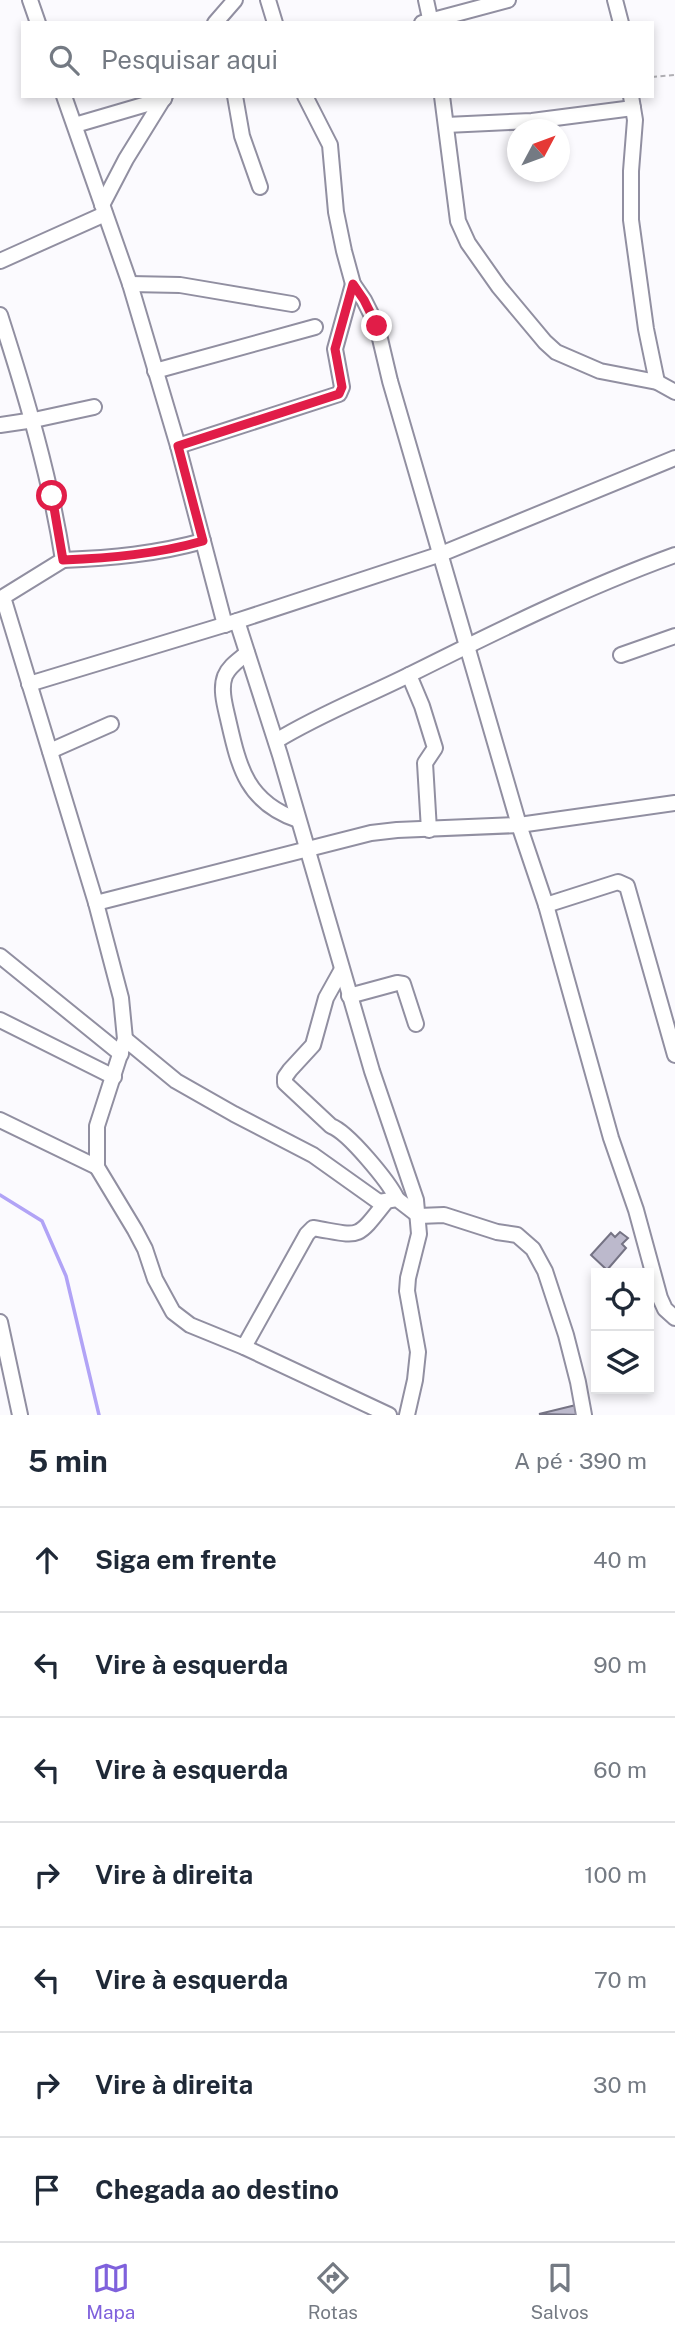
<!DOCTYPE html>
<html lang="pt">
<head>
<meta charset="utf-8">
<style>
	:root { --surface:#fff; --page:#f2f2f3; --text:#1f2937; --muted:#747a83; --line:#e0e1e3; --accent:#7f61dc }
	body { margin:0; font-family:"Public Sans",sans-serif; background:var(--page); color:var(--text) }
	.controls { position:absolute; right:21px; bottom:21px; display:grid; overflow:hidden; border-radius:0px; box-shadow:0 4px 10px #0003 }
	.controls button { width:63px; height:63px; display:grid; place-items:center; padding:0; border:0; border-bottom:2px solid var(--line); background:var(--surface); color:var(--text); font:35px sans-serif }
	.compass { position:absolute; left:507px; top:119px; width:63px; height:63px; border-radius:50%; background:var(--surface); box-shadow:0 4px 10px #0003; rotate:49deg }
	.stop { position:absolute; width:21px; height:21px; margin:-16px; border:5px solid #e11d48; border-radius:50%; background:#fff }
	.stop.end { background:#e11d48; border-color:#fff; box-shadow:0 2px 7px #0008 }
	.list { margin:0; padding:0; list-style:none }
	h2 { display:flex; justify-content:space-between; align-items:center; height:91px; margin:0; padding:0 28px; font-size:30px }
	h2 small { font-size:23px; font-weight:400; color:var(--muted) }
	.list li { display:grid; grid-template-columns:46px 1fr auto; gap:21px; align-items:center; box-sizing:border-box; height:105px; padding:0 28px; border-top:2px solid var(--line) }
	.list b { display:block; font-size:26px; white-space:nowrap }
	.list em { font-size:23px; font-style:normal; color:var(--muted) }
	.icon { flex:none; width:38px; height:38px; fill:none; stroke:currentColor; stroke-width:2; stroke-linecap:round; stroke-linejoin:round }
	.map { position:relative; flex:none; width:675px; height:1415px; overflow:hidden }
	.search { position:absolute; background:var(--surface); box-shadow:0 4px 10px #0003; left:21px; right:21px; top:21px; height:77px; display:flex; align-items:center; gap:18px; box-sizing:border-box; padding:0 24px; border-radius:0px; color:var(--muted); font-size:26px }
	.sheet { height:826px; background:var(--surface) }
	nav { display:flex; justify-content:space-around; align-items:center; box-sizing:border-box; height:98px; border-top:2px solid var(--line); background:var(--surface); font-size:19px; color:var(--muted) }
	nav a { display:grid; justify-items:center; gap:4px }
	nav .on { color:var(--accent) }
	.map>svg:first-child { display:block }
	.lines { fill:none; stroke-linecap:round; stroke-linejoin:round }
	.stream { stroke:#b1a3f6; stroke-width:3.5 }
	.building { fill:#bcb9cc; stroke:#757384; stroke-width:2 }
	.minor-casing { stroke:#918fa1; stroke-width:18 }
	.path { stroke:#b0afb4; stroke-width:2; stroke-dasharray:5 3.5; stroke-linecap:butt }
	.minor { stroke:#fff; stroke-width:14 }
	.route { stroke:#e11d48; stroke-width:9 }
</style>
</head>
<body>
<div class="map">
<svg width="675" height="1415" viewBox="0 0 675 1415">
	<rect width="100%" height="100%" fill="#fbfafe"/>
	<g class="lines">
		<!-- stream -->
		<polyline class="stream" points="0,1195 42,1221 66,1276 99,1415"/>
	</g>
	<!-- building -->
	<g class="building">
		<polygon points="620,1232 628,1238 622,1244 626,1248 607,1270 591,1255 611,1233 615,1237"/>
		<polygon points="580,1404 582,1415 539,1414"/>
	</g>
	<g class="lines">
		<defs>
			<g id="minor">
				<polyline points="30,0 38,23"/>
				<polyline points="268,0 275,23"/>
				<polyline points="426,0 431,23"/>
				<polyline points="615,0 621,23"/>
				<polyline points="215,23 235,0"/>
				<polyline points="422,23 508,0"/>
				<polyline points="64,96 130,284 178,446 225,625"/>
				<polyline points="235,96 242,136 260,187"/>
				<polyline points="305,96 330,145 336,212 344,251 353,284 364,300 377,326 390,381 519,825 546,905 611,1138 636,1210 660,1298 665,1309 675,1318"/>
				<polyline points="442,96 458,221 468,243 499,287 545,342 556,352 600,371 657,382 675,392"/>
				<polyline points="631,96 635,120 631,171 631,220 646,329 657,382"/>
				<polyline points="75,125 164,99"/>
				<polyline points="446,125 532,121 633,108"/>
				<polyline points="102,205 126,159 165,96"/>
				<polyline points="0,261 105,214"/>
				<polyline points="130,284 180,285 292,304"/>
				<path d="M0,315c26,81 50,161 63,245l-60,37 93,306 25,95 4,41 -28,87v41l38,63 10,19 10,30 18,33 17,13 54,22 145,68"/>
				<polyline points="155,371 315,327"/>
				<polyline points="0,425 34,420 94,407"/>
				<polyline points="178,446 339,394 342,387 335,349 353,284"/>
				<path d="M63,560c48,-2 94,-6 140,-19"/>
				<polyline points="237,621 280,755 372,1071 416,1200 419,1234 408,1278 407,1291 418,1352 415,1380 407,1415"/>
				<path d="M247,653c-8,7 -18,13 -22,23 -5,13 0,30 3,43 11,48 18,83 70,101"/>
				<polyline points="621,655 675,636"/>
				<polyline points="409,675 422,706 435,748 425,763 429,830"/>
				<polyline points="29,684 237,621 441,554 675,458"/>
				<path d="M276,741c44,-27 89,-44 135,-67 86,-43 173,-86 264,-119"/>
				<polyline points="50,751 111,724"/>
				<polyline points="96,903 371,833 397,830 519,825 675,803"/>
				<polyline points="546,905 618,882 627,886 675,1055"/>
				<polyline points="0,956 121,1054"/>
				<path d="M341,971l-15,27 -13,47 -23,25 -5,7v6l46,43c17,6 58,56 66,73"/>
				<polyline points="349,996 397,983 403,984 416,1024"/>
				<polyline points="0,1020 114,1077"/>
				<polyline points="125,1039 176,1081 234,1114 313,1155 379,1202 397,1199 419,1216 444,1215 497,1232 517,1235 533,1249 545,1271 566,1335 578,1382 584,1415"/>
				<polyline points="0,1120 97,1167"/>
				<polyline points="0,1322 20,1415"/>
				<path d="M244,1347l63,-113 6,-6c48,8 42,13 72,-25"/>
			</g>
		</defs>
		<!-- minor casing -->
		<use href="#minor" class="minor-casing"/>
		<!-- path -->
		<polyline class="path" points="652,77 675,75"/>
		<!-- minor -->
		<use href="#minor" class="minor"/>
	</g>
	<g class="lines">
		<!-- route -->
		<path class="route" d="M52,496l11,64c48,-2 94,-6 140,-19l-25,-95 161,-52 3,-7 -7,-38 18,-65 11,16 13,26"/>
	</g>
</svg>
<div class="controls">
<button><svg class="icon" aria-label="locate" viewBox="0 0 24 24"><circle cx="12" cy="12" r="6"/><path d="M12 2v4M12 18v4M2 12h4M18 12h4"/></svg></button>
<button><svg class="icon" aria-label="layers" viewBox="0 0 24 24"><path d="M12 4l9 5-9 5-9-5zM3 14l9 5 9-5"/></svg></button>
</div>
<svg class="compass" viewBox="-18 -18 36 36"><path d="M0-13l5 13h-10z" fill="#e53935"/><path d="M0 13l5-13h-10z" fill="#747a83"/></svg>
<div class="stop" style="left:52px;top:496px"></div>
<div class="stop end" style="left:377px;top:326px"></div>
<div class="search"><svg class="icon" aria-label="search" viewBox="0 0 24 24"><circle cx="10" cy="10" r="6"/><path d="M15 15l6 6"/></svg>Pesquisar aqui</div>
</div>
<section class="sheet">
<h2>5 min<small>A pé · 390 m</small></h2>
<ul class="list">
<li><svg class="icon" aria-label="ahead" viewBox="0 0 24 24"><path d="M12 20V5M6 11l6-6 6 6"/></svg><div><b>Siga em frente</b></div><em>40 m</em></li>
<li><svg class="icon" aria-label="left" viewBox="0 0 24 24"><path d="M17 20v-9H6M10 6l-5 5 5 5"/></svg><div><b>Vire à esquerda</b></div><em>90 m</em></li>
<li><svg class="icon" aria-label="left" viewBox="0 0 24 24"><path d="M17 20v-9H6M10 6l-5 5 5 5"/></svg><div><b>Vire à esquerda</b></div><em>60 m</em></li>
<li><svg class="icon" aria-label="right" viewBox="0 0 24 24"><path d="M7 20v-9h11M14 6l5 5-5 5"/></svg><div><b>Vire à direita</b></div><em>100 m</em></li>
<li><svg class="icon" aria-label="left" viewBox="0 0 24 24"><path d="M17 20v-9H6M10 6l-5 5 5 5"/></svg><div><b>Vire à esquerda</b></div><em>70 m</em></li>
<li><svg class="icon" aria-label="right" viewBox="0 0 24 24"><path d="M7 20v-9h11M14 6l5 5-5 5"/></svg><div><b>Vire à direita</b></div><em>30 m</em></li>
<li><svg class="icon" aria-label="arrive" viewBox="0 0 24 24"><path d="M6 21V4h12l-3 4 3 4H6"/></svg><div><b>Chegada ao destino</b></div></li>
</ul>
</section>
<nav>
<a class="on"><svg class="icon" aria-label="map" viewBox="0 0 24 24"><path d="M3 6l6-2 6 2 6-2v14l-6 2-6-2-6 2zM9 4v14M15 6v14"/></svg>Mapa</a>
<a><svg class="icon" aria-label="directions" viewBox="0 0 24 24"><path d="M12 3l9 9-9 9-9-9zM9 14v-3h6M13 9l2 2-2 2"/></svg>Rotas</a>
<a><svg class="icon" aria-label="saved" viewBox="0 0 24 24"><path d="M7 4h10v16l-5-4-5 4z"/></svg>Salvos</a>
</nav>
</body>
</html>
